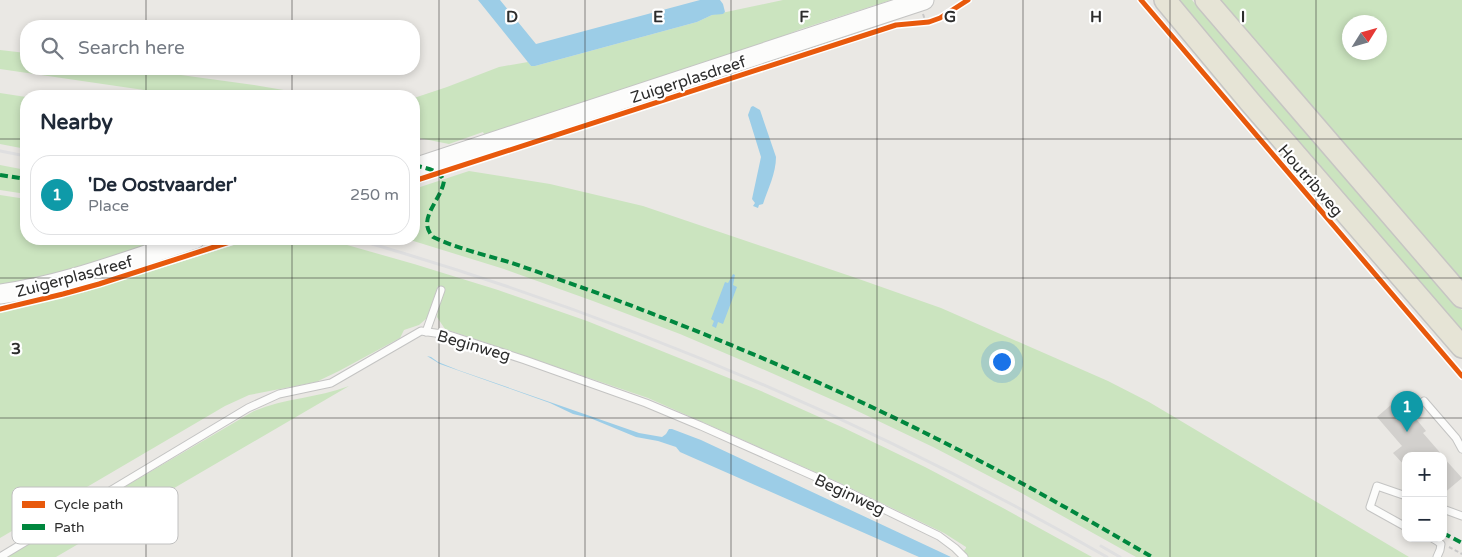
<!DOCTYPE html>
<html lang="en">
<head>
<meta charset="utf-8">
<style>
	:root { --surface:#fff; --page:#f6f6f7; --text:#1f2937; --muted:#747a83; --line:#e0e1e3; --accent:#d93025 }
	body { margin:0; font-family:"Varela Round",sans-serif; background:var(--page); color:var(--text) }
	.controls { position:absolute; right:15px; bottom:15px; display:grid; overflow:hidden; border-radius:10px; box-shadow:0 2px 8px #0003 }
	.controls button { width:45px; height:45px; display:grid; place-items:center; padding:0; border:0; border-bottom:1px solid var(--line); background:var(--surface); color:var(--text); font:25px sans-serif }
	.compass { position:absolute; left:1342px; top:15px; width:45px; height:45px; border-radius:50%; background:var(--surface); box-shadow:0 2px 8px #0003; rotate:53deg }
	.you { position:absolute; left:1001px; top:361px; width:18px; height:18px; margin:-12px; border:4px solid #fff; border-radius:50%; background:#1a73e8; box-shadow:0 0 0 8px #1a73e833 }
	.badge { display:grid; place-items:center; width:32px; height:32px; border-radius:50%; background:var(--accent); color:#fff; font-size:16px; font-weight:700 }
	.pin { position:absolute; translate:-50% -41px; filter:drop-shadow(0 1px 2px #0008) }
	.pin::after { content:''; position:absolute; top:26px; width:18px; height:15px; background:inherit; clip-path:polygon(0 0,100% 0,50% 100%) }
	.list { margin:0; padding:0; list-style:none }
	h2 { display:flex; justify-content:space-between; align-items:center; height:65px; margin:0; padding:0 20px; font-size:21px }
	h2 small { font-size:16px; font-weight:400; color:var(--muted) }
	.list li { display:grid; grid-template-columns:32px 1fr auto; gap:15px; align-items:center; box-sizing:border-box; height:80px; margin:0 10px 10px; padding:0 10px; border:1px solid var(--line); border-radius:20px }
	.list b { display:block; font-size:19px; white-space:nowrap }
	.list p { margin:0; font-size:16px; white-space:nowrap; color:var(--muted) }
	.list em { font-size:16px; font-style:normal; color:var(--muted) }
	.icon { flex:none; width:28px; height:28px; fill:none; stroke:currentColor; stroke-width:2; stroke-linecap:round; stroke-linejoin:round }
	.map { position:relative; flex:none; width:1462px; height:557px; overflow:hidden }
	.search { position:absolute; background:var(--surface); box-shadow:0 2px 8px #0003; left:20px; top:20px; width:400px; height:55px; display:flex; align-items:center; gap:12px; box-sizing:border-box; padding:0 18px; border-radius:20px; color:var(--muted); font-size:19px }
	.panel { position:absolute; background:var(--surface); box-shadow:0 2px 8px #0003; left:20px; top:90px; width:400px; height:155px; border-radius:20px }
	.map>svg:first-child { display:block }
	.green { fill:#cbe4bf; fill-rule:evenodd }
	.water { fill:#9ccde7 }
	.building { fill:#d2d0cd }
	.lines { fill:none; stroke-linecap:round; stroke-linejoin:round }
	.lane-casing { stroke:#c4c4c3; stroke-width:9 }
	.secondary-casing { stroke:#c4c4c3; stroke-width:21 }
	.primary-casing { stroke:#c6c5c3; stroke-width:24 }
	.path { stroke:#c8c8c8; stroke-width:2; stroke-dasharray:4 2.5; stroke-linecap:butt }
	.lane { stroke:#fcfcfb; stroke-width:7 }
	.secondary { stroke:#fcfcfb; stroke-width:19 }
	.primary { stroke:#e6e4d6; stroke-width:21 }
	.rail { stroke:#dfdfe0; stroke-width:3 }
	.quiet { stroke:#00873e; stroke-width:4; stroke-dasharray:8 4; stroke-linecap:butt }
	.cycleway-casing { stroke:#fff; stroke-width:8 }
	.cycleway { stroke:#e8590c; stroke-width:5 }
	.grid { fill:none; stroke:#2d2d2d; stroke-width:1; stroke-opacity:0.55 }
	.labels { text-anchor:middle; stroke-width:4.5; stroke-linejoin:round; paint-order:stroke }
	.street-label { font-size:16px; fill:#2d2d2d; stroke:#fff }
	.key { fill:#fff; stroke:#c0c0c0; stroke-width:1 }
	.key-label { font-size:14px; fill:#2d2d2d }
	.grid-label { font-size:16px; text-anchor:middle; font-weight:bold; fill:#2d2d2d; stroke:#fff; stroke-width:4.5; stroke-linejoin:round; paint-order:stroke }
</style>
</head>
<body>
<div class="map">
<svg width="1462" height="557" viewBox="0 0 1462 557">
	<rect width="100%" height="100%" fill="#eae8e4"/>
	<!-- green -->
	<g class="green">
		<polygon points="783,0 891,0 801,29 736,55 485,136 483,132 449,144 414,137 414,98 447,87 499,67 528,62 531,66 535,66 697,22 712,15"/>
		<polygon points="1177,0 1192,0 1251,70 1330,156 1409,247 1462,310 1462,337"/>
		<path d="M1217,0h245v286zM1350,22h30v30h-30z"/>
		<polygon points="0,50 26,53 26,69 137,69 254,85 319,96 185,96 0,69"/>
		<polygon points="0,93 26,97 26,149 0,144"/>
		<polygon points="0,165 26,170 26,194 0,190"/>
		<polygon points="469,171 550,184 643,206 856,278 941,308 1108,381 1149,402 1409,557 1136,557 1014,489 933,447 851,408 767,371 680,334 593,301 504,269 407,239 414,239 414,189"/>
		<polygon points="0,195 26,199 26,239 178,239 60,274 0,285"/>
		<polygon points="253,239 326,239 414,264 498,290 587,321 761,391 844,428 925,467 1003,508 1092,557 967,557 963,552 966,548 966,547 944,533 840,483 648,398 445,329 437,317 439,303 445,289 438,286 427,318 419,325 404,330 400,338 339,371 316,382 249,395 225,406 0,538 0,312 85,292"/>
		<path d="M349,386l-293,171h-51l249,-146c31,-13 63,-13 95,-25z"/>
	</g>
	<!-- water -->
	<g class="water">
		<polygon points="478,0 500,0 536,44 700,0 720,0 723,4 725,12 723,14 712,15 697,22 535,66 531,66"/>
		<path d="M753,106l7,4 16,47c0,16 -8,32 -13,47l-4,1 -1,3 -5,-2 2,-3 -3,-4 9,-42 -13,-42 3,-8z"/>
		<polygon points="733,274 735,275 733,285 737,287 723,324 718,322 716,328 712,326 714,321 711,319 725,282 728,283"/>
		<polygon points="427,356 431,357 438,362 458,370 639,433 662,437 666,434 669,429 672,429 701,440 951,557 919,557 689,456 680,452 676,447 658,441 636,437 590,418 573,414 550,403 440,364"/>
	</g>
	<!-- building -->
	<g class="building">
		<polygon points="1399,398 1426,431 1423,433 1443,456 1406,456 1406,467 1393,453 1402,446 1377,417"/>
		<polygon points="1443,457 1462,478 1443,494"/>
	</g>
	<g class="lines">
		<defs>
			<g id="lane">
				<polyline points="426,332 441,290"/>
				<polyline points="1424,401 1456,438 1462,449"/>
				<polyline points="1406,496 1377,486 1370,507 1406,527"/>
				<polyline points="1443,509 1462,516"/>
				<polyline points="1432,538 1437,541 1441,544 1440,550 1437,557"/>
				<polyline points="0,557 248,408 279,394 331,383 421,331 449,335 525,360 646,403 701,426 836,486 939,536 955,548 964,557"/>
			</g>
			<g id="secondary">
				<polyline points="414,168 924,0"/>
				<path d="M0,294c67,-9 131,-35 195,-55"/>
			</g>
			<g id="primary">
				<polyline points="1165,0 1250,102 1462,347"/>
				<polyline points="1206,0 1462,297"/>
			</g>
		</defs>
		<!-- lane casing -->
		<use href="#lane" class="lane-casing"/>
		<!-- secondary casing -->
		<use href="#secondary" class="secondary-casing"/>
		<!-- primary casing -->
		<use href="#primary" class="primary-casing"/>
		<!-- path -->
		<g class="path">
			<polyline points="923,14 926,23"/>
			<polyline points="1449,547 1462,554"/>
		</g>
		<!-- lane -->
		<use href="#lane" class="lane"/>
		<!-- secondary -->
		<use href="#secondary" class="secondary"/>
		<!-- primary -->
		<use href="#primary" class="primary"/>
		<!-- rail -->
		<g class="rail">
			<polyline points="0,151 26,156"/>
			<path d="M355,239c262,75 515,182 752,318"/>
			<polyline points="1101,546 1120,557"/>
		</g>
		<!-- quiet -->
		<g class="quiet">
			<path d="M414,165c11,3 26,5 30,16 -3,20 -28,38 -11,56 25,12 53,18 79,26 49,17 98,34 146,53 75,29 149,60 222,95 93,44 183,94 272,146"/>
			<polyline points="0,175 26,179"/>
			<polyline points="1443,533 1462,543"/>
		</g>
		<defs>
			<g id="cycleway">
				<polyline points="1141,0 1462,376"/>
				<polyline points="414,181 896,25 929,22 940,18 968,0"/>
				<polyline points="0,309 63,294 99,284 239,239"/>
			</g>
		</defs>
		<!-- cycleway casing -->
		<use href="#cycleway" class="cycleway-casing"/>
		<!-- cycleway -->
		<use href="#cycleway" class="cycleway"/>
	</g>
	<!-- grid -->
	<path class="grid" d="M146,0v26M292,0v26M439,0v557M585,0v557M731,0v557M877,0v557M1023,0v557M1170,0v557M1316,0v557M146,69v27M292,69v27M0,139h26M414,139h1048M146,239v318M292,239v318M0,278h1462M0,418h1462"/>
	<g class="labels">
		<!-- street labels -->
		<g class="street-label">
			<text transform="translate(688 79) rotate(-18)" y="6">Zuigerplasdreef</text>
			<text transform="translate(1311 180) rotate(49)" y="6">Houtribweg</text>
			<text transform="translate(74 276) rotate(-15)" y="6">Zuigerplasdreef</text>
			<text transform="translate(474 345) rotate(16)" y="6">Beginweg</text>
			<text transform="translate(850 494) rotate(25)" y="6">Beginweg</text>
		</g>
	</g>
	<!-- legend -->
	<rect x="12" y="487" width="166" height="57" rx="8" class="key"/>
	<rect x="22" y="501" width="23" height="7" fill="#e8590c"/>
	<rect x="22" y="524" width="23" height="6" fill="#00873e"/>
	<g class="key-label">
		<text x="54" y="509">Cycle path</text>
		<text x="54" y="532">Path</text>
	</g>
	<g class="grid-label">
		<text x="512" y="22">D</text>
		<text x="658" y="22">E</text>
		<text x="804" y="22">F</text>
		<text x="950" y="22">G</text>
		<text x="1096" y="22">H</text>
		<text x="1243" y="22">I</text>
		<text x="16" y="354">3</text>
	</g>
</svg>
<div class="controls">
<button>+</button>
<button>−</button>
</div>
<svg class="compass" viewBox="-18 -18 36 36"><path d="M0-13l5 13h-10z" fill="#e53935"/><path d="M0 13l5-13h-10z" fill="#747a83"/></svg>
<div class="you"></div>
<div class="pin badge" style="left:1407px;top:432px;background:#0f9aa8">1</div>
<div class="search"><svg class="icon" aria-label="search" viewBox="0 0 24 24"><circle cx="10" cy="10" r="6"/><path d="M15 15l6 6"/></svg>Search here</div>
<section class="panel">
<h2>Nearby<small></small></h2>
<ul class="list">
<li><span class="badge" style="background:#0f9aa8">1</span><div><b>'De Oostvaarder'</b><p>Place</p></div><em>250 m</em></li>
</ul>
</section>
</div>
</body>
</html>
